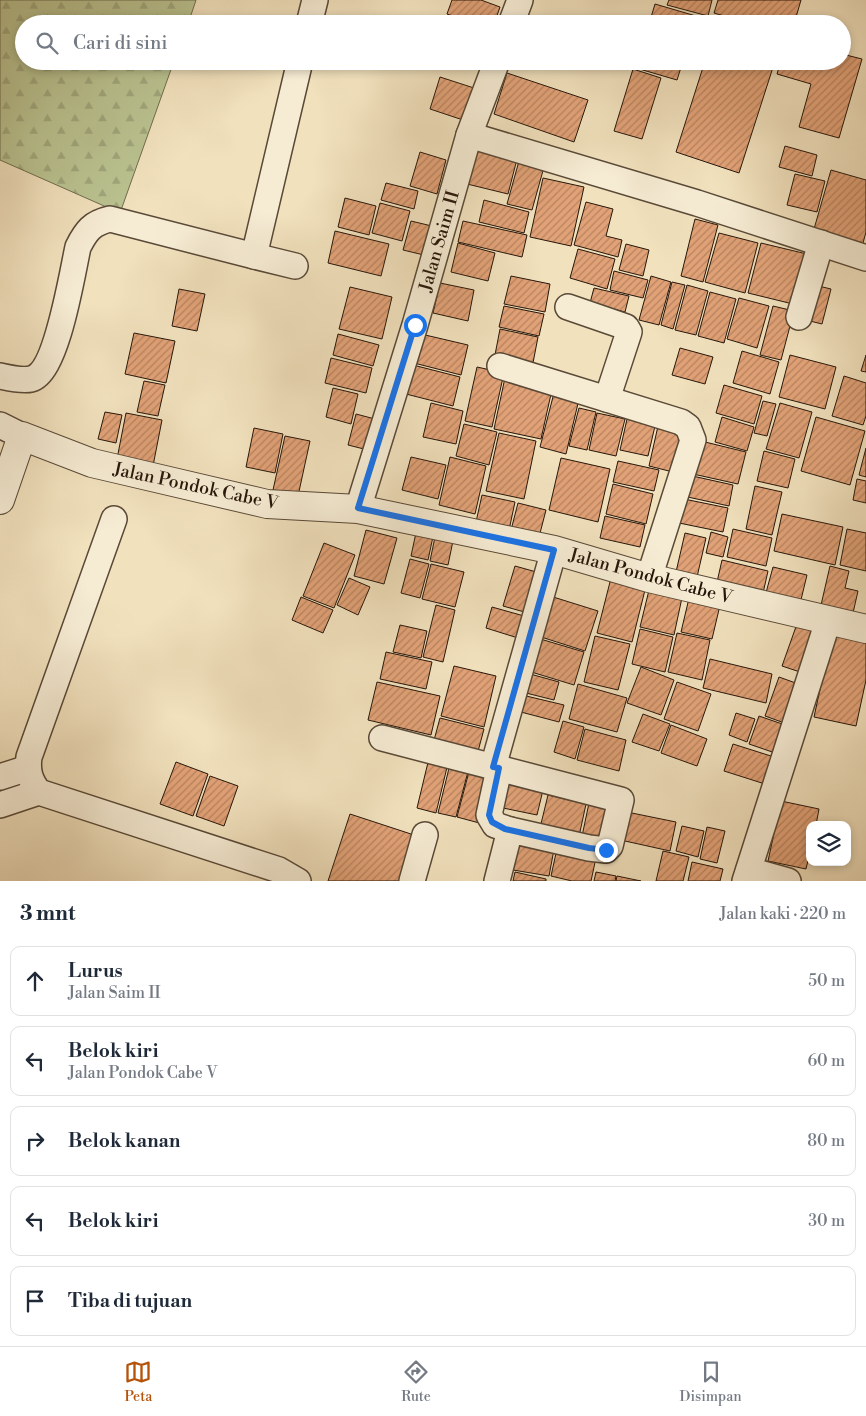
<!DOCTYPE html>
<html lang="id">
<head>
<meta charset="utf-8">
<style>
	:root { --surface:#fff; --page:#f6f6f7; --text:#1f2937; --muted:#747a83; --line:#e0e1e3; --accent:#b45309 }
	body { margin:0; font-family:"Libre Bodoni",serif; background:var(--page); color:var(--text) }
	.controls { position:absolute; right:15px; bottom:15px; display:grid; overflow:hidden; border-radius:10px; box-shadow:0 2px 8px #0003 }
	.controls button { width:45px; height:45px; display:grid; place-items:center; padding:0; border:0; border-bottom:1px solid var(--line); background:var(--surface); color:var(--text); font:25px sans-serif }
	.stop { position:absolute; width:15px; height:15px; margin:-11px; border:4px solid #1a73e8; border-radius:50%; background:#fff }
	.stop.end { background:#1a73e8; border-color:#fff; box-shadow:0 1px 5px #0008 }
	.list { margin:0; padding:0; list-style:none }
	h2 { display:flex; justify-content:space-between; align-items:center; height:65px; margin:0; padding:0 20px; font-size:21px }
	h2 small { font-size:16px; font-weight:400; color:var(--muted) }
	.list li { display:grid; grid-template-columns:32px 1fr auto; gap:15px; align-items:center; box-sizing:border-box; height:70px; margin:0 10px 10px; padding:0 10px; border:1px solid var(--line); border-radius:10px }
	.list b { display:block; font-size:19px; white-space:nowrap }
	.list p { margin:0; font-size:16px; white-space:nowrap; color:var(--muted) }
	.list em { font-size:16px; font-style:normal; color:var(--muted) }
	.icon { flex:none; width:28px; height:28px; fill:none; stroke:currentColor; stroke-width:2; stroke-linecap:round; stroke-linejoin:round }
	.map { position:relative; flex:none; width:866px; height:881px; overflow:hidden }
	.search { position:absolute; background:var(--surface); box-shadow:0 2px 8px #0003; left:15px; right:15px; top:15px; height:55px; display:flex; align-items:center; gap:12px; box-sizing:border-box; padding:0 18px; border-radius:28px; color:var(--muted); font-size:19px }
	.sheet { height:465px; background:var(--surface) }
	nav { display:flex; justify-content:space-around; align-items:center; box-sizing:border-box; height:70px; border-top:1px solid var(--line); background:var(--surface); font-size:14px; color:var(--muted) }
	nav a { display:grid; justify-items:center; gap:2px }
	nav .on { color:var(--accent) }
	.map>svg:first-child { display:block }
	.forest { fill:url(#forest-firs); stroke:#706c4e }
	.building { fill:url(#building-hatch); stroke:#26160a }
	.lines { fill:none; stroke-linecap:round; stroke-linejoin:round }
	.minor-casing { stroke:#594937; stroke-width:28 }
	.tertiary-casing { stroke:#594937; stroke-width:30 }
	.minor { stroke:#f6ecd4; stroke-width:25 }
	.tertiary { stroke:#f6ecd4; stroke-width:28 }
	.route { stroke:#1a73e8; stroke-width:6 }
	.labels { text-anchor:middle; stroke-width:4; stroke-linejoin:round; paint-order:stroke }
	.street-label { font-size:18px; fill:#26160a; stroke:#f6ecd4 }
</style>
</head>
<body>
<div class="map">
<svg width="866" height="881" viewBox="0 0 866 881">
	<defs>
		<pattern id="forest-firs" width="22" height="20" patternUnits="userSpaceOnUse" patternTransform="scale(1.25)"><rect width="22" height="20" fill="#bac391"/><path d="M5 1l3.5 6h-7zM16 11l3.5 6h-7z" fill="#a0a77c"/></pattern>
		<pattern id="building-hatch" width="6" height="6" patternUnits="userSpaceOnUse" patternTransform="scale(1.25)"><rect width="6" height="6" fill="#e2a277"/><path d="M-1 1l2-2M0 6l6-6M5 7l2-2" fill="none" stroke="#b78360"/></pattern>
	</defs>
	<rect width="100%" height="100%" fill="#f1e1bd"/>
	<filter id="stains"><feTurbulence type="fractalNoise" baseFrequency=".004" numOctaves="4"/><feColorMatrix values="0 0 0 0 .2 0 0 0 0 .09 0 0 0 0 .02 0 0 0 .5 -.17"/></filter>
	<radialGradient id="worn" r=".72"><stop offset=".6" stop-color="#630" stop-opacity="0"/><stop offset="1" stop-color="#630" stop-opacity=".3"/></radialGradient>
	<!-- forest -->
	<polygon class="forest" points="0,0 196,0 188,24 24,24 24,61 174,61 120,213 0,160"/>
	<!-- building -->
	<g class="building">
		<polygon points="452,0 481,0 500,7 494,24 475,24 447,14"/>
		<polygon points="669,0 712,0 708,16 667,5"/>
		<polygon points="718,0 801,0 794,24 751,24 714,13"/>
		<polygon points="655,4 696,16 694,24 649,24"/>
		<polygon points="447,16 470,24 445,24"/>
		<polygon points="842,54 862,59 839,138 799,127 811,84 777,74 781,61 842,61"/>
		<polygon points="638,61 683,61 677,80 636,68"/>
		<polygon points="705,61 775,61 739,173 676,152"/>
		<polygon points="633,69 661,78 642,139 614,131"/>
		<polygon points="507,73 588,100 574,142 494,114"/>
		<polygon points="440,77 474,88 463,120 430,109"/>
		<polygon points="785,146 817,155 812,176 779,167"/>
		<polygon points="472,148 517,159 508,194 463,183"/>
		<polygon points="420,152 446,160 437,194 410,186"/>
		<polygon points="519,161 544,167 532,210 507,204"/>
		<polygon points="831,170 866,180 866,232 863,243 814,229"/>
		<polygon points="795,174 825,181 817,212 787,205"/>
		<polygon points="543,178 584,187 571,246 530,237"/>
		<polygon points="386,183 418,191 414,209 381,200"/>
		<polygon points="345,198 376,206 369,235 338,227"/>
		<polygon points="484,200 529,212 524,233 479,222"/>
		<polygon points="586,202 613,209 606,236 622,240 618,257 574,245"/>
		<polygon points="380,203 410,211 402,241 372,233"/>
		<polygon points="695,219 718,225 703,282 681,276"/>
		<polygon points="411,221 436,227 428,256 403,250"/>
		<polygon points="463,221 527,235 522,257 458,242"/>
		<polygon points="335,231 389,244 381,276 328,263"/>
		<polygon points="719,233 758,243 745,293 705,282"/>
		<polygon points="458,243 495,253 488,281 451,272"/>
		<polygon points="761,243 811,255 797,305 748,293"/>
		<polygon points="626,244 649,250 643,276 619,270"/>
		<polygon points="578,249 615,259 607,289 570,278"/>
		<polygon points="614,271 648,280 643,298 610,290"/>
		<polygon points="511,276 550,284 545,312 504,304"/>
		<polygon points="651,276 671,282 659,325 639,320"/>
		<polygon points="672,282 685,285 673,329 661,325"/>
		<polygon points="440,283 474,290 468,321 433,313"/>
		<polygon points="810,284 831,289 822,324 802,319"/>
		<polygon points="687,285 708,291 696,335 675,330"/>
		<polygon points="350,287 392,297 382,339 339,329"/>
		<polygon points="594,288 629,296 625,312 590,303"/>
		<polygon points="179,289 205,294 197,331 172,326"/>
		<polygon points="710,292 736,299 724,343 698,336"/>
		<polygon points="739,298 769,306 757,348 727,339"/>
		<polygon points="504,306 544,314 539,336 499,327"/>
		<polygon points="773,306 794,311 781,360 760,355"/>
		<polygon points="500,329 538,337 532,368 494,360"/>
		<polygon points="134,333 175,341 166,383 125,374"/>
		<polygon points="338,334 379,345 373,366 333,355"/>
		<polygon points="421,334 468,345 461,375 414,363"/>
		<polygon points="680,348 713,357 705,384 672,375"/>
		<polygon points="742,351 779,362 770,394 733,383"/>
		<polygon points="790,355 836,367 825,409 779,397"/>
		<polygon points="866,355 866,372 861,371"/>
		<polygon points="331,358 372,368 366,393 325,383"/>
		<polygon points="413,365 460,377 453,406 406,394"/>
		<polygon points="477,367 504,373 492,427 465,421"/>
		<polygon points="506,373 542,381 540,391 551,394 541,439 494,429"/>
		<polygon points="844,376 866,383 866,416 863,425 832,416"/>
		<polygon points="144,381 165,385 158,416 137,412"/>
		<polygon points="724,385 762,396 754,424 716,413"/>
		<polygon points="333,388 358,394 351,424 326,417"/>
		<polygon points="555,389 580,395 566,454 540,447"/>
		<polygon points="763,401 776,404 767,436 754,433"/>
		<polygon points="431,403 463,411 456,444 423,437"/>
		<polygon points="780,403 812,412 799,458 766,449"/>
		<polygon points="579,408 596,412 587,450 569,446"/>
		<polygon points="105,412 122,415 116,443 98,439"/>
		<polygon points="126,413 162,420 152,471 116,464"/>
		<polygon points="597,413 625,419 616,456 589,450"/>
		<polygon points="356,414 375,419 368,450 348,445"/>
		<polygon points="722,417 754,427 747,451 715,442"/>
		<polygon points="816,417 865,431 850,485 801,471"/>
		<polygon points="627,419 655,426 648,456 620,450"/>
		<polygon points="464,424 497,432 489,465 456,456"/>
		<polygon points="658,426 683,432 673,472 649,466"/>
		<polygon points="254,428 283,434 275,473 246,467"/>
		<polygon points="499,433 536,441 524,499 486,491"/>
		<polygon points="285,436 310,441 298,496 273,490"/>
		<polygon points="701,441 746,452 738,484 693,474"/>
		<polygon points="866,448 866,477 859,475"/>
		<polygon points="764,451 795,459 788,488 757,481"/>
		<polygon points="411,457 446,465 438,499 402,490"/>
		<polygon points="450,457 486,466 475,514 439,505"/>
		<polygon points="561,458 610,469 598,522 549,510"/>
		<polygon points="618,461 659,470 654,491 613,482"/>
		<polygon points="688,475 733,485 729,506 683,496"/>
		<polygon points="857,479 866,481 866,503 853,500"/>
		<polygon points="613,484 653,494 646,524 606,514"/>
		<polygon points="755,486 782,492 772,535 746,529"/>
		<polygon points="482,495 515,502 509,530 476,522"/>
		<polygon points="684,499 728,508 723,532 679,523"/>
		<polygon points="518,503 546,510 539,537 511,530"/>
		<polygon points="782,514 843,527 835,565 774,551"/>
		<polygon points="605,516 645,525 640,547 600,538"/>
		<polygon points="417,528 434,532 428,560 411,556"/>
		<polygon points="733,529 772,538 766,566 727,557"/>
		<polygon points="847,529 866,533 866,571 840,565"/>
		<polygon points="366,530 397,538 384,584 354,576"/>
		<polygon points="436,532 454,536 448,565 430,561"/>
		<polygon points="711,532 728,537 723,557 706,553"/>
		<polygon points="685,533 706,538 697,577 676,572"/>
		<polygon points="324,543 355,555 334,608 303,596"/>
		<polygon points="410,559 429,564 420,598 401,593"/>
		<polygon points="722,560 768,571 761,602 715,591"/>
		<polygon points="431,564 464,572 455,607 422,599"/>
		<polygon points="515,566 540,573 528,613 503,606"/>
		<polygon points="830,566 849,571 845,588 858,591 853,613 821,605"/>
		<polygon points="773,567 807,575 799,608 764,600"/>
		<polygon points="349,578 370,587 358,615 337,605"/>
		<polygon points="611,578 646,586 632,642 597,633"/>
		<polygon points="650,586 683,593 674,635 640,627"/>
		<polygon points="690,594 721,601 712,639 681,632"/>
		<polygon points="550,596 598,611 585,651 538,636"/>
		<polygon points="301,597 333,610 323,633 292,620"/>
		<polygon points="436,605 455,610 443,662 423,657"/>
		<polygon points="492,607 524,616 518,638 486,628"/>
		<polygon points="798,621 822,629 806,674 782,666"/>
		<polygon points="400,625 427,631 421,658 393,652"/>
		<polygon points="640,629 673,637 665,672 632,664"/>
		<polygon points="677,633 710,640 702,680 668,672"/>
		<polygon points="832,634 866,642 866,680 856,726 814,717"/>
		<polygon points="595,636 630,644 618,690 584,682"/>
		<polygon points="537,638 584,652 574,685 528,671"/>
		<polygon points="386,652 432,662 426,689 380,679"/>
		<polygon points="710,659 772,674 766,703 703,688"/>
		<polygon points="454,666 496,676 484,727 441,716"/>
		<polygon points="641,667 674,680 661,715 627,703"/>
		<polygon points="523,672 559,682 554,700 518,691"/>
		<polygon points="779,677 804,686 790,725 765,716"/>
		<polygon points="377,682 440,696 431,735 368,720"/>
		<polygon points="677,682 711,694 698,731 664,719"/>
		<polygon points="578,684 627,698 617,732 569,719"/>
		<polygon points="522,695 564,705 559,722 517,711"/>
		<polygon points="736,713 755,719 747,742 729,735"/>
		<polygon points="643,714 670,724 659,751 632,742"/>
		<polygon points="759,716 791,727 781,755 749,744"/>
		<polygon points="440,718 484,729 477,755 433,744"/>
		<polygon points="563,721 584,727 575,759 554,752"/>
		<polygon points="671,725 707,739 697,766 661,753"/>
		<polygon points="585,729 626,740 619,771 577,760"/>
		<polygon points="733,744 774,757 765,784 724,771"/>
		<polygon points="430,754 449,759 436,813 417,808"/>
		<polygon points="451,760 470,764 456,817 438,813"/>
		<polygon points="176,762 208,774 193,816 160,804"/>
		<polygon points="471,764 497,770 483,824 457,817"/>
		<polygon points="210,776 238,786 224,826 196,816"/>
		<polygon points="509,782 543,790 537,815 503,808"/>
		<polygon points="548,795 586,804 578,841 539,832"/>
		<polygon points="781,801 819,809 816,825 810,825 810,852 806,869 768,861"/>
		<polygon points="589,803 613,808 605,846 581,841"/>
		<polygon points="622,811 676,822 670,851 616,839"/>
		<polygon points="350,814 414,835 399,881 328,881"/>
		<polygon points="682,826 704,831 698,857 676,851"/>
		<polygon points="707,827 725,831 717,863 700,859"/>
		<polygon points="519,837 555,844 549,876 513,870"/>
		<polygon points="558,844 597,853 591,881 572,881 551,876"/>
		<polygon points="663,851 689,857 683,881 656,881"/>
		<polygon points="692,862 723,869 720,881 688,881"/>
		<polygon points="515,872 546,879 546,881 513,881"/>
		<polygon points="596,872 616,876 615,881 594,881"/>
		<polygon points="617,876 641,881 616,881"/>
	</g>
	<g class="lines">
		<defs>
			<g id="minor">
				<polyline points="309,24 315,0"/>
				<polyline points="511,24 520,0"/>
				<polyline points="469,135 697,203 866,258"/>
				<polyline points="254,256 295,266"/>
				<polyline points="568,307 626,327 629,332 607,399"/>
				<polyline points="799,317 821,243"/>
				<polyline points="500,366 681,422 688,427 693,440 649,578"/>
				<path d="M0,376c9,2 22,5 31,3 26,-7 41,-105 47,-132 8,-16 14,-24 32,-28l144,37 46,-195"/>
				<polyline points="0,425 22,436"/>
				<polyline points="358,509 415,325 469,135 497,61"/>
				<path d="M114,519l-85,238c-2,14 1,24 10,35l240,78 19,11"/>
				<polyline points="382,738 621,800 610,846 606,850 589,848 510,830 497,881"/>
				<polyline points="493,767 554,550"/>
				<polyline points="499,769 489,815 495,825 510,830"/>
				<polyline points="0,777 28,768"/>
				<polyline points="0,805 39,792"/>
				<polyline points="749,870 788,881"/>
				<polyline points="412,881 425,835"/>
				<polyline points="745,881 828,621"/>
			</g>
			<polyline id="tertiary" points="0,500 22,436 92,463 267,504 358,509 554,550 649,578 866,629"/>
		</defs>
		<!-- minor casing -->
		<use href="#minor" class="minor-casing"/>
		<!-- tertiary casing -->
		<use href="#tertiary" class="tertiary-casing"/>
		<!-- minor -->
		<use href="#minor" class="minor"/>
		<!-- tertiary -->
		<use href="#tertiary" class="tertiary"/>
	</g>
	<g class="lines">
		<!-- route -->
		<polyline class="route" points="415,325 358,508 554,550 493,767 499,768 489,815 492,822 505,829 589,848 606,850"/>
	</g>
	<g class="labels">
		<!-- street labels -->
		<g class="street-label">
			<text transform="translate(439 241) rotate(-74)" y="6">Jalan Saim II</text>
			<text transform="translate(196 486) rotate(12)" y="6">Jalan Pondok Cabe V</text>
			<text transform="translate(651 576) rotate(15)" y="6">Jalan Pondok Cabe V</text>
		</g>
	</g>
	<rect width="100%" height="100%" filter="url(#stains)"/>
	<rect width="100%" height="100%" fill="url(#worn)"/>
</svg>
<div class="controls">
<button><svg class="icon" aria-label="layers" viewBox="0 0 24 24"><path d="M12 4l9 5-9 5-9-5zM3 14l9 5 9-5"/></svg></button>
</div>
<div class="stop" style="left:415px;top:325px"></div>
<div class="stop end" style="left:606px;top:850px"></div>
<div class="search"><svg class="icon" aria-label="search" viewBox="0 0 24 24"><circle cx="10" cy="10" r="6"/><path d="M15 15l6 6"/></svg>Cari di sini</div>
</div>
<section class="sheet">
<h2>3 mnt<small>Jalan kaki · 220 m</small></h2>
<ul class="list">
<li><svg class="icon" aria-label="ahead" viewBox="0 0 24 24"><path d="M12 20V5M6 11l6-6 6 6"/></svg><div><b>Lurus</b><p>Jalan Saim II</p></div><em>50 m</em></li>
<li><svg class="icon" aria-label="left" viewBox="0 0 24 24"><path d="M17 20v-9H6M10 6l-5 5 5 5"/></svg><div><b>Belok kiri</b><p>Jalan Pondok Cabe V</p></div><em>60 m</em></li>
<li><svg class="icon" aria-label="right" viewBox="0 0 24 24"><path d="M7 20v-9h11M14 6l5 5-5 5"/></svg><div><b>Belok kanan</b></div><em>80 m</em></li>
<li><svg class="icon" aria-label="left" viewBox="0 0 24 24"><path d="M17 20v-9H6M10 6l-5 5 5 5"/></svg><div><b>Belok kiri</b></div><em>30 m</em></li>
<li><svg class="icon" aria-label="arrive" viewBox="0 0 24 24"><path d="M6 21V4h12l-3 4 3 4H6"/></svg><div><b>Tiba di tujuan</b></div></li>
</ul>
</section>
<nav>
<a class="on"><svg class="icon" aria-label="map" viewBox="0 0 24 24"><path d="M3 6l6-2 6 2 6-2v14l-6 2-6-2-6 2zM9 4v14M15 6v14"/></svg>Peta</a>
<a><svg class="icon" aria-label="directions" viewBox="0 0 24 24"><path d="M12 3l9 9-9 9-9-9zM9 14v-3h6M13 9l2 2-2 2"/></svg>Rute</a>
<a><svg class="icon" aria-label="saved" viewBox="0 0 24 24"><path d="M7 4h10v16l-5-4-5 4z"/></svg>Disimpan</a>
</nav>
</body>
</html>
